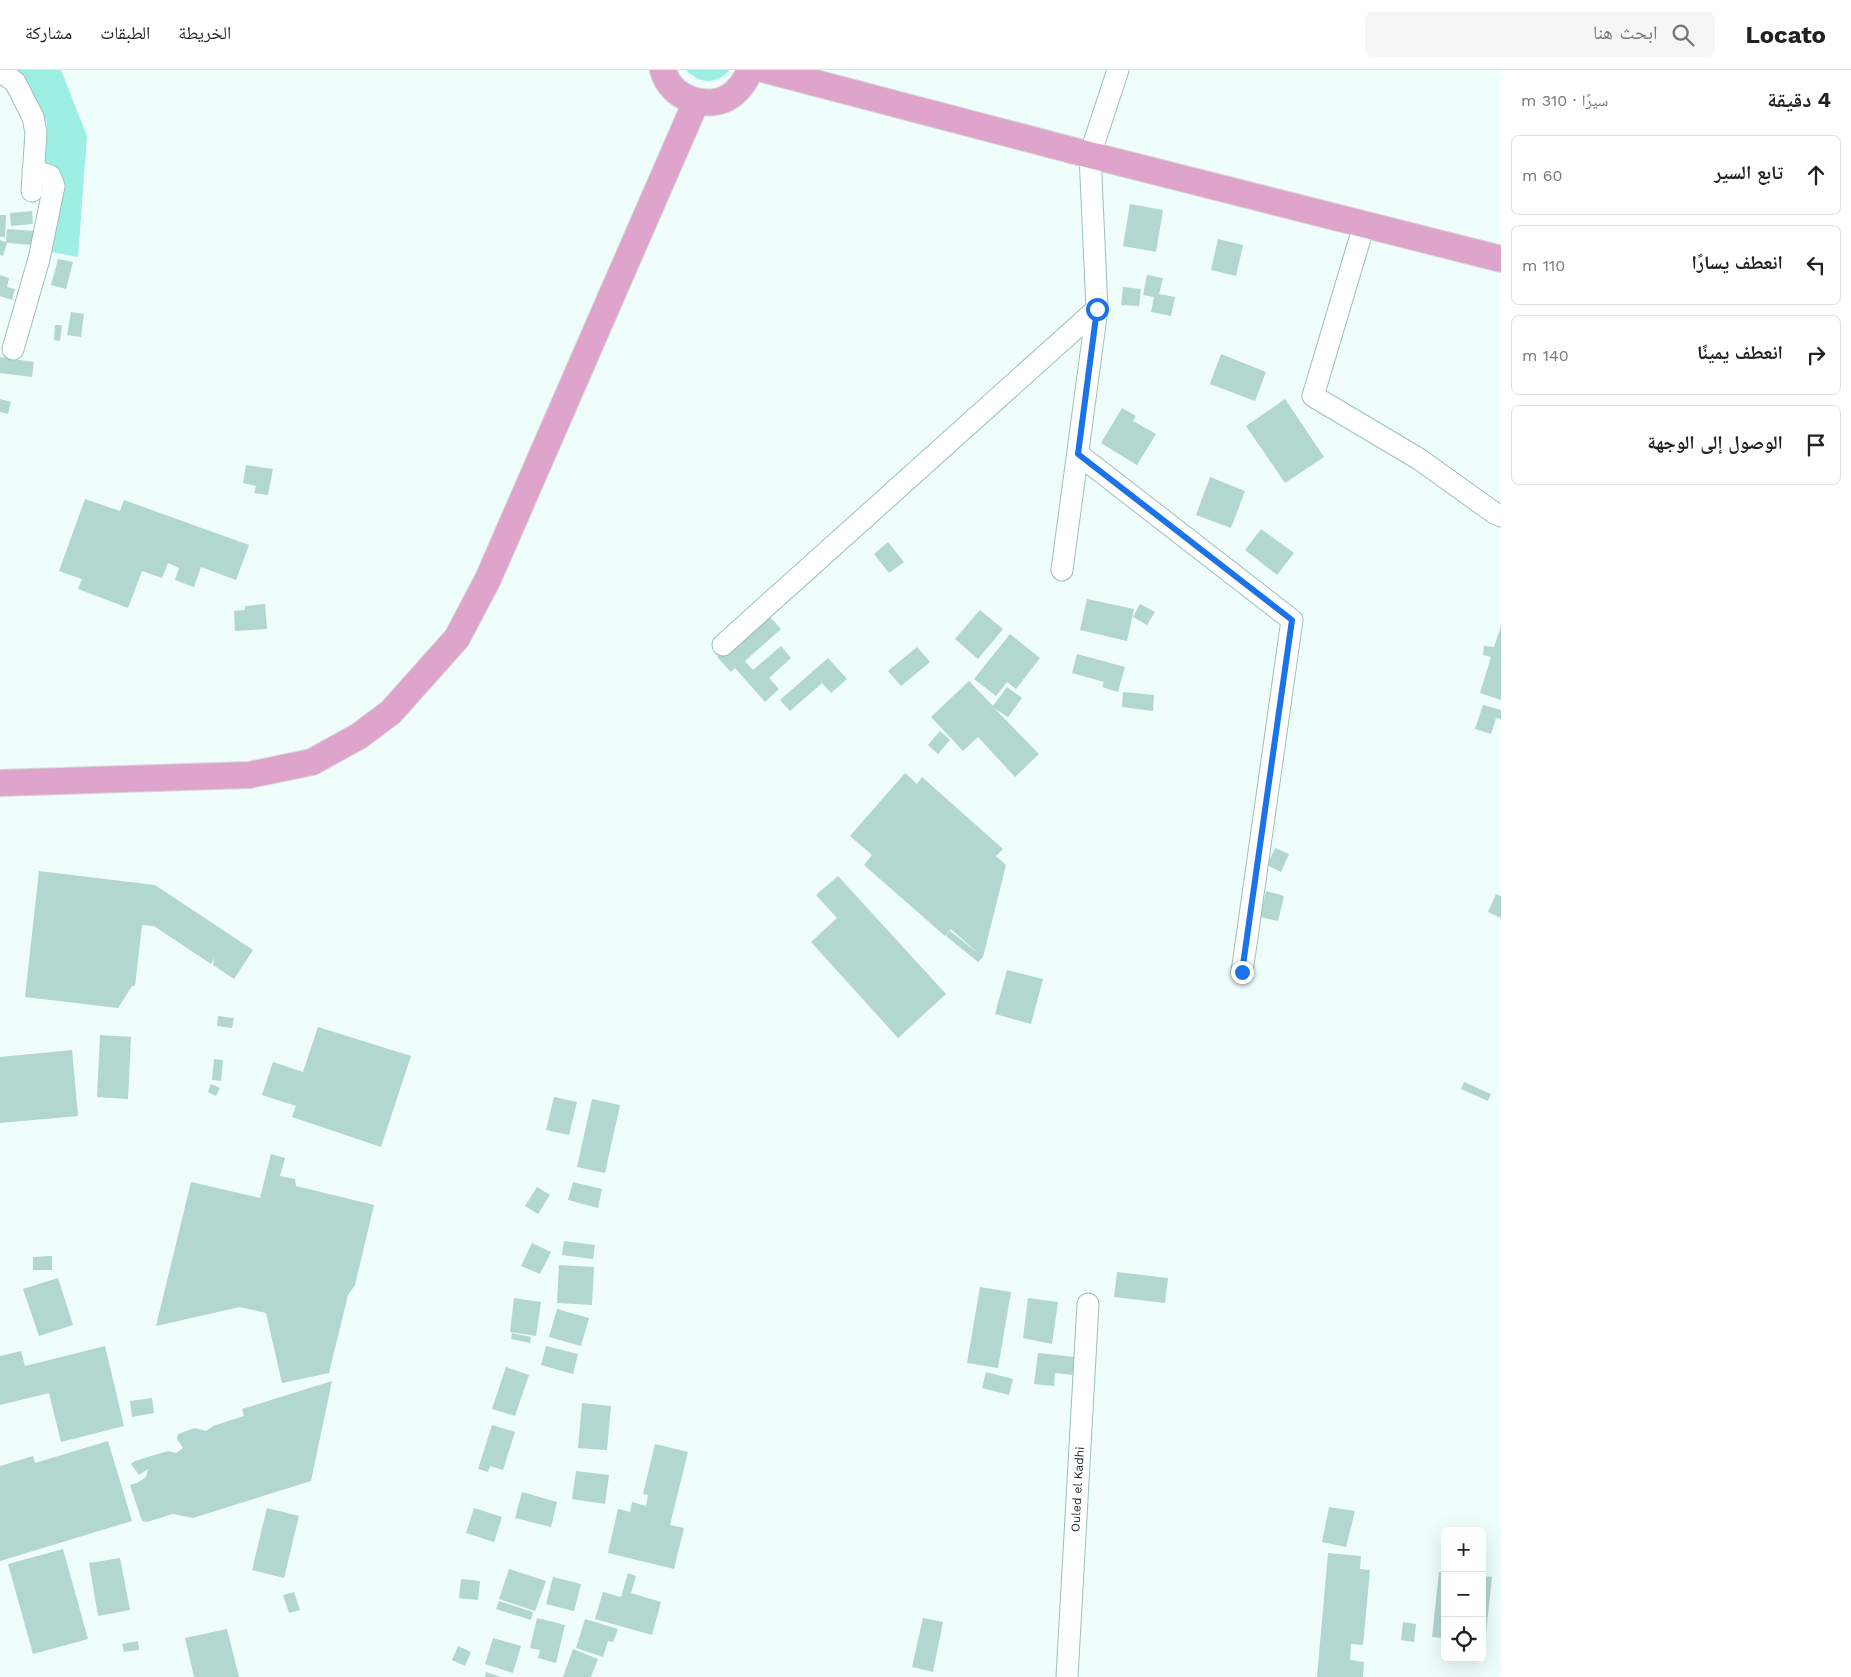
<!DOCTYPE html>
<html lang="ar">
<head>
<meta charset="utf-8">
<style>
	:root { --surface:#fff; --page:#f6f6f6; --text:#222; --muted:#767676; --line:#e0e0e0 }
	body { margin:0; font-family:"Work Sans","Noto Naskh Arabic",sans-serif; background:var(--page); color:var(--text); direction:rtl }
	.controls { position:absolute; right:15px; bottom:15px; display:grid; overflow:hidden; border-radius:8px; box-shadow:0 5px 20px #0002 }
	.controls button { width:45px; height:45px; display:grid; place-items:center; padding:0; border:0; border-bottom:1px solid var(--line); background:var(--surface); color:var(--text); font:25px sans-serif }
	.stop { position:absolute; width:15px; height:15px; margin:-11px; border:4px solid #1a73e8; border-radius:50%; background:#fff }
	.stop.end { background:#1a73e8; border-color:#fff; box-shadow:0 1px 5px #0008 }
	.list { margin:0; padding:0; list-style:none }
	h2 { display:flex; justify-content:space-between; align-items:center; height:65px; margin:0; padding:0 20px; font-size:21px }
	h2 small { font-size:16px; font-weight:400; color:var(--muted) }
	.list li { display:grid; grid-template-columns:32px 1fr auto; gap:15px; align-items:center; box-sizing:border-box; height:80px; margin:0 10px 10px; padding:0 10px; border:1px solid var(--line); border-radius:8px }
	.list b { display:block; font-size:19px; white-space:nowrap }
	.list em { font-size:16px; font-style:normal; color:var(--muted) }
	.icon { flex:none; width:28px; height:28px; fill:none; stroke:currentColor; stroke-width:2; stroke-linecap:round; stroke-linejoin:round }
	.map { position:relative; flex:none; width:1501px; height:1607px; overflow:hidden; direction:ltr }
	header { display:flex; align-items:center; gap:30px; box-sizing:border-box; height:70px; padding:0 25px; background:var(--surface); border-bottom:1px solid var(--line) }
	header strong { font-size:24px }
	nav { display:flex; gap:28px; margin-inline-start:auto; font-size:18px }
	.search { width:350px; height:45px; background:var(--page); display:flex; align-items:center; gap:12px; box-sizing:border-box; padding:0 18px; border-radius:8px; color:var(--muted); font-size:19px }
	main { display:flex }
	aside { flex:1; background:var(--surface) }
	.map>svg:first-child { display:block }
	.green { fill:#9eefe3 }
	.building { fill:#b2d6d0 }
	.lines { fill:none; stroke-linecap:round; stroke-linejoin:round }
	.minor-casing { stroke:#9cc0ba; stroke-width:23 }
	.major-casing { stroke:#d6d8d8; stroke-width:28 }
	.minor { stroke:#fff; stroke-width:21 }
	.major { stroke:#dea4cc; stroke-width:26 }
	.route { stroke:#1a73e8; stroke-width:6 }
	.labels { text-anchor:middle; stroke-width:4; stroke-linejoin:round; paint-order:stroke }
	.street-label { font-size:12px; fill:#1a2826; stroke:#fff }
</style>
</head>
<body>
<header>
<strong>Locato</strong>
<div class="search"><svg class="icon" aria-label="search" viewBox="0 0 24 24"><circle cx="10" cy="10" r="6"/><path d="M15 15l6 6"/></svg>ابحث هنا</div>
<nav><a>الخريطة</a><a>الطبقات</a><a>مشاركة</a></nav>
</header>
<main>
<aside>
<h2>4 دقيقة<small>سيرًا · 310 m</small></h2>
<ul class="list">
<li><svg class="icon" aria-label="ahead" viewBox="0 0 24 24"><path d="M12 20V5M6 11l6-6 6 6"/></svg><div><b>تابع السير</b></div><em>60 m</em></li>
<li><svg class="icon" aria-label="left" viewBox="0 0 24 24"><path d="M17 20v-9H6M10 6l-5 5 5 5"/></svg><div><b>انعطف يسارًا</b></div><em>110 m</em></li>
<li><svg class="icon" aria-label="right" viewBox="0 0 24 24"><path d="M7 20v-9h11M14 6l5 5-5 5"/></svg><div><b>انعطف يمينًا</b></div><em>140 m</em></li>
<li><svg class="icon" aria-label="arrive" viewBox="0 0 24 24"><path d="M6 21V4h12l-3 4 3 4H6"/></svg><div><b>الوصول إلى الوجهة</b></div></li>
</ul>
</aside>
<div class="map">
<svg width="1501" height="1607" viewBox="0 0 1501 1607">
	<rect width="100%" height="100%" fill="#effefb"/>
	<!-- green -->
	<g class="green">
		<polygon points="12,0 61,0 87,66 78,187 42,180 37,156 47,53 19,5"/>
		<path d="M686,0h44c-14,15 -31,14 -44,0z"/>
	</g>
	<!-- building -->
	<g class="building">
		<polygon points="1130,134 1163,140 1156,182 1123,176"/>
		<polygon points="32,141 33,154 11,156 10,143"/>
		<polygon points="0,145 6,145 5,167 0,167"/>
		<polygon points="7,159 35,161 34,175 7,173 3,186 0,185 0,170 6,172"/>
		<polygon points="1218,169 1243,175 1236,206 1211,200"/>
		<polygon points="58,189 73,192 66,219 51,215"/>
		<polygon points="0,205 9,208 7,217 15,219 12,230 0,226"/>
		<polygon points="1147,205 1163,208 1159,224 1175,227 1171,246 1151,242 1154,227 1143,225"/>
		<polygon points="1123,217 1141,219 1139,236 1121,235"/>
		<polygon points="71,242 84,244 81,267 67,265"/>
		<polygon points="55,255 62,255 60,271 54,270"/>
		<polygon points="1221,284 1266,302 1255,331 1210,314"/>
		<polygon points="0,287 34,292 32,307 0,303"/>
		<polygon points="0,329 11,332 8,344 0,342"/>
		<polygon points="1285,329 1324,387 1285,413 1246,356"/>
		<polygon points="1122,338 1136,346 1133,351 1156,364 1137,395 1101,373"/>
		<polygon points="246,395 273,399 268,425 254,423 256,416 243,413"/>
		<polygon points="1210,407 1245,421 1231,458 1196,445"/>
		<polygon points="85,429 120,441 124,430 249,475 236,510 201,497 194,517 175,510 179,498 168,493 162,508 142,501 128,538 78,519 82,509 59,501"/>
		<polygon points="1261,459 1294,483 1277,505 1245,480"/>
		<polygon points="888,472 904,492 889,503 874,484"/>
		<polygon points="1087,529 1134,539 1127,571 1080,560"/>
		<polygon points="265,534 267,559 235,561 234,541 245,540 245,536"/>
		<polygon points="1140,534 1155,542 1147,555 1133,547"/>
		<polygon points="980,540 1003,559 978,589 955,569"/>
		<polygon points="766,543 781,559 745,591 753,600 781,576 791,588 769,608 779,619 765,632 735,598 731,602 717,587"/>
		<polygon points="1501,556 1501,630 1480,623 1491,587 1483,585 1484,576 1494,577"/>
		<polygon points="1010,564 1040,588 1016,619 1007,612 996,626 974,609"/>
		<polygon points="917,577 930,592 901,616 888,601"/>
		<polygon points="1077,584 1125,597 1118,622 1102,617 1104,612 1072,603"/>
		<polygon points="828,588 847,609 831,623 822,613 790,641 780,630"/>
		<polygon points="969,611 993,636 1007,617 1022,628 1008,647 994,638 1039,684 1015,707 978,667 963,681 931,647"/>
		<polygon points="1123,622 1154,625 1153,641 1122,637"/>
		<polygon points="1483,635 1501,640 1501,649 1496,648 1491,664 1475,659"/>
		<polygon points="940,661 950,670 938,684 928,675"/>
		<polygon points="905,703 917,714 922,707 1003,779 996,786 1006,795 983,887 978,892 946,866 950,861 979,884 951,859 945,866 864,795 872,785 850,766"/>
		<polygon points="1275,778 1289,784 1281,802 1267,795"/>
		<polygon points="39,801 155,815 253,880 234,909 213,895 214,888 211,894 154,856 142,855 135,916 132,916 118,938 25,927"/>
		<polygon points="838,806 946,924 898,968 811,872 837,848 816,825"/>
		<polygon points="1266,821 1284,826 1278,851 1260,847"/>
		<polygon points="1496,824 1501,826 1501,848 1488,842"/>
		<polygon points="1007,900 1043,909 1031,954 995,944"/>
		<polygon points="218,946 234,948 232,958 217,956"/>
		<polygon points="318,957 411,986 381,1077 292,1047 296,1036 262,1025 273,992 303,1002"/>
		<polygon points="100,965 131,967 128,1029 97,1027"/>
		<polygon points="72,980 78,1046 0,1053 0,987"/>
		<polygon points="214,989 223,990 221,1011 212,1010"/>
		<polygon points="1464,1012 1491,1024 1488,1031 1461,1019"/>
		<polygon points="211,1014 220,1018 216,1026 208,1022"/>
		<polygon points="554,1027 577,1032 569,1065 546,1060"/>
		<polygon points="592,1029 620,1035 605,1103 577,1097"/>
		<polygon points="271,1084 285,1088 280,1106 295,1109 296,1116 374,1135 355,1215 348,1225 329,1303 282,1313 266,1243 240,1237 156,1256 191,1112 260,1128"/>
		<polygon points="573,1112 602,1119 598,1138 568,1130"/>
		<polygon points="537,1117 550,1125 538,1144 525,1136"/>
		<polygon points="564,1171 595,1175 593,1189 562,1185"/>
		<polygon points="532,1173 551,1182 540,1204 521,1196"/>
		<polygon points="52,1186 52,1200 33,1200 33,1187"/>
		<polygon points="559,1195 594,1197 592,1235 557,1233"/>
		<polygon points="1117,1202 1168,1208 1165,1233 1114,1227"/>
		<polygon points="58,1208 73,1255 39,1266 23,1219"/>
		<polygon points="980,1217 1011,1222 998,1298 967,1293"/>
		<polygon points="514,1228 541,1232 536,1266 510,1262"/>
		<polygon points="1028,1228 1058,1232 1052,1274 1023,1268"/>
		<polygon points="557,1239 589,1248 581,1276 549,1267"/>
		<polygon points="512,1263 531,1267 530,1273 511,1269"/>
		<polygon points="105,1276 124,1356 61,1372 49,1323 0,1335 0,1286 21,1281 25,1296"/>
		<polygon points="546,1276 578,1284 573,1304 541,1295"/>
		<polygon points="1038,1283 1075,1287 1073,1305 1055,1303 1054,1316 1034,1314"/>
		<polygon points="506,1297 529,1305 515,1346 492,1339"/>
		<polygon points="986,1302 1013,1309 1009,1325 982,1318"/>
		<polygon points="332,1311 311,1411 193,1448 173,1444 147,1452 142,1451 130,1415 137,1413 146,1407 148,1399 139,1405 131,1394 135,1391 168,1381 176,1383 183,1378 177,1369 178,1364 195,1358 206,1361 213,1356 244,1346 242,1339"/>
		<polygon points="152,1328 154,1343 132,1347 130,1331"/>
		<polygon points="582,1333 611,1336 607,1380 578,1378"/>
		<polygon points="492,1355 515,1362 503,1400 490,1396 488,1402 478,1399"/>
		<polygon points="108,1371 132,1451 0,1491 0,1396 33,1386 35,1393"/>
		<polygon points="655,1374 688,1382 670,1455 684,1458 674,1499 608,1483 618,1439 630,1442 632,1432 646,1436 648,1425 643,1424"/>
		<polygon points="576,1401 609,1405 605,1434 572,1429"/>
		<polygon points="522,1422 557,1432 551,1457 515,1448"/>
		<polygon points="1329,1437 1355,1441 1346,1477 1322,1472"/>
		<polygon points="267,1438 299,1446 284,1508 252,1500"/>
		<polygon points="474,1438 502,1447 494,1472 466,1463"/>
		<polygon points="63,1479 88,1569 33,1584 8,1494"/>
		<polygon points="1328,1483 1361,1486 1360,1499 1370,1500 1363,1575 1351,1574 1350,1590 1364,1592 1363,1607 1317,1607"/>
		<polygon points="120,1488 130,1540 98,1546 89,1493"/>
		<polygon points="509,1499 546,1511 535,1541 499,1529"/>
		<polygon points="1439,1502 1445,1502 1445,1568 1432,1567"/>
		<polygon points="628,1503 636,1506 631,1523 661,1532 652,1565 595,1549 603,1522 621,1527"/>
		<polygon points="1482,1506 1492,1507 1485,1573 1482,1572"/>
		<polygon points="553,1507 581,1514 574,1541 546,1534"/>
		<polygon points="461,1509 480,1511 478,1530 459,1528"/>
		<polygon points="294,1522 300,1540 289,1543 283,1525"/>
		<polygon points="499,1531 533,1542 531,1550 496,1539"/>
		<polygon points="537,1548 565,1555 556,1593 538,1588 540,1580 530,1578"/>
		<polygon points="923,1548 943,1552 933,1602 912,1597"/>
		<polygon points="585,1549 618,1559 613,1572 608,1571 603,1587 576,1578"/>
		<polygon points="1403,1552 1416,1554 1414,1572 1401,1570"/>
		<polygon points="227,1559 239,1607 194,1607 185,1568"/>
		<polygon points="493,1568 521,1576 513,1603 485,1594"/>
		<polygon points="138,1571 139,1580 124,1582 122,1574"/>
		<polygon points="458,1576 471,1582 465,1596 452,1590"/>
		<polygon points="573,1579 598,1589 591,1607 563,1607"/>
		<polygon points="486,1602 501,1607 485,1607"/>
	</g>
	<g class="lines">
		<defs>
			<g id="minor">
				<polyline points="0,1 15,12 33,47 36,63 32,121"/>
				<polyline points="1364,155 1313,326 1419,389 1493,442 1501,446"/>
				<polyline points="13,279 39,189 54,116 50,106 33,100"/>
				<polyline points="1078,384 1292,550 1242,902"/>
				<polyline points="1062,500 1097,239 1090,85 1118,0"/>
				<polyline points="723,575 1097,239"/>
				<path id="s1" d="M1067,1607l21,-373"/>
			</g>
			<g id="major">
				<path d="M663,0c7,29 46,42 69,25 9,-7 14,-15 18,-25"/>
				<polyline points="766,0 1090,85 1501,189"/>
				<polyline points="0,713 249,705 312,692 359,666 391,642 457,568 488,509 696,32"/>
			</g>
		</defs>
		<!-- minor casing -->
		<use href="#minor" class="minor-casing"/>
		<!-- major casing -->
		<use href="#major" class="major-casing"/>
		<!-- minor -->
		<use href="#minor" class="minor"/>
		<!-- major -->
		<use href="#major" class="major"/>
	</g>
	<g class="lines">
		<!-- route -->
		<polyline class="route" points="1097,239 1078,384 1292,550 1242,902"/>
	</g>
	<g class="labels">
		<!-- street labels -->
		<g class="street-label">
			<text dy="4" stroke="none"><textPath href="#s1" startOffset="188">Ouled el Kadhi</textPath></text>
		</g>
	</g>
</svg>
<div class="controls">
<button>+</button>
<button>−</button>
<button><svg class="icon" aria-label="locate" viewBox="0 0 24 24"><circle cx="12" cy="12" r="6"/><path d="M12 2v4M12 18v4M2 12h4M18 12h4"/></svg></button>
</div>
<div class="stop" style="left:1097px;top:239px"></div>
<div class="stop end" style="left:1242px;top:902px"></div>
</div>
</main>
</body>
</html>
